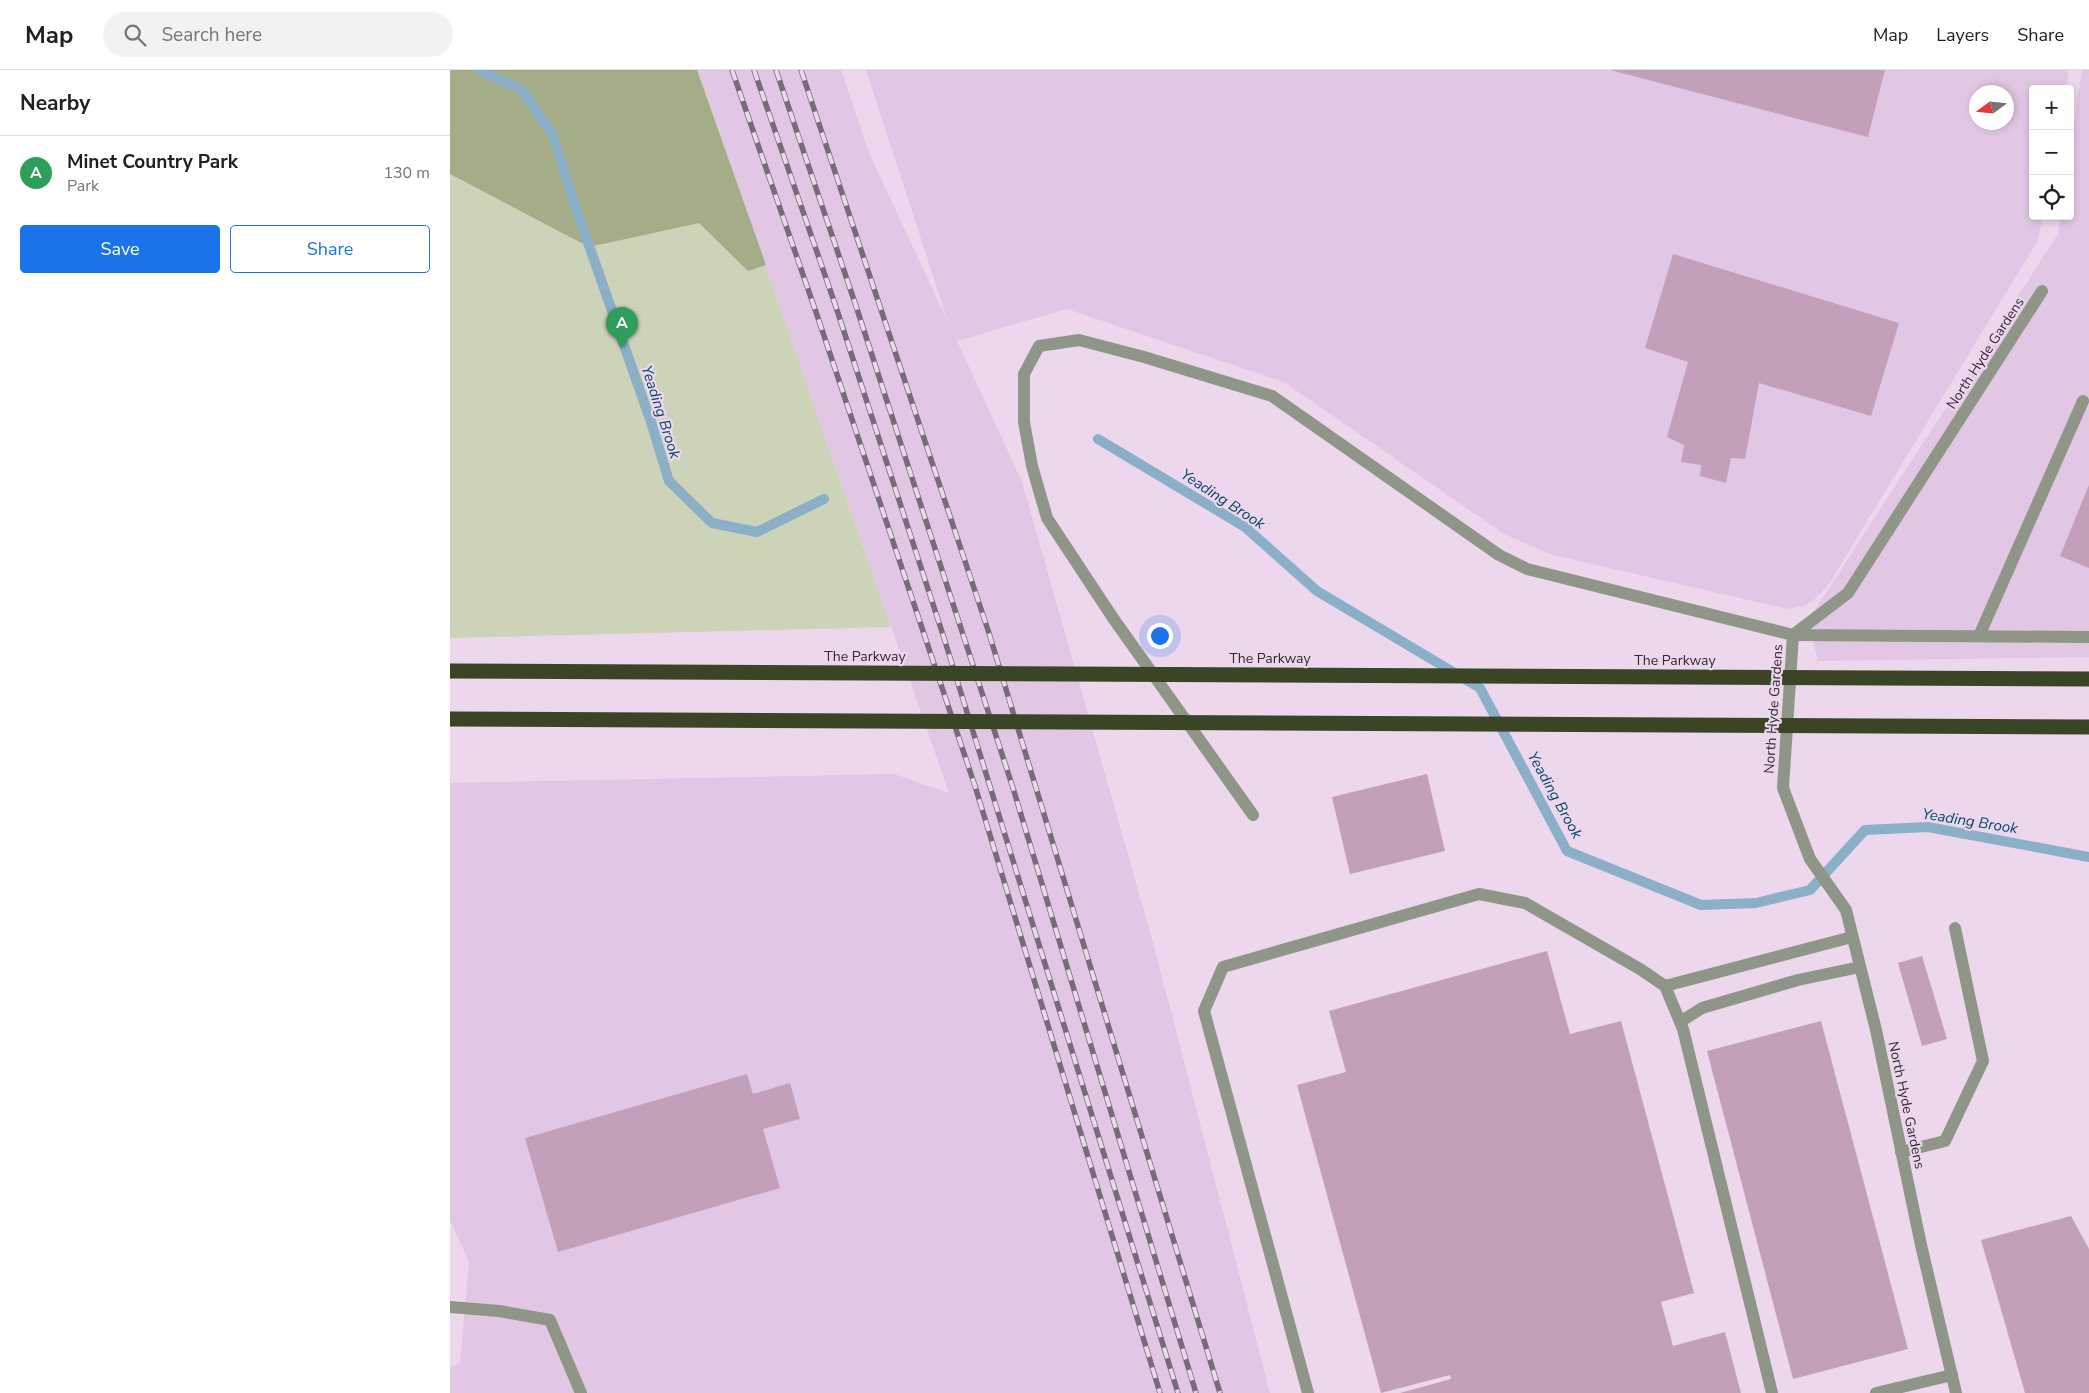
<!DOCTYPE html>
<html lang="en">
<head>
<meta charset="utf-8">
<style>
	:root { --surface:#fff; --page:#f2f2f2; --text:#202124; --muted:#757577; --line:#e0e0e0; --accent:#1a73e8 }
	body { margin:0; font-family:"Nunito Sans",sans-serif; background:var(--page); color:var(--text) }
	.controls { position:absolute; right:15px; top:15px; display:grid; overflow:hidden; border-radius:5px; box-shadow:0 2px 8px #0003 }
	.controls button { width:45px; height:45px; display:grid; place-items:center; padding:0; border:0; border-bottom:1px solid var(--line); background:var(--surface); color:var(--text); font:25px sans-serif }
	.compass { position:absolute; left:1519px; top:15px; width:45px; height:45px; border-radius:50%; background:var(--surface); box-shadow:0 2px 8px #0003; rotate:255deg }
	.you { position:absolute; left:709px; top:565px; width:18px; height:18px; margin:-12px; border:4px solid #fff; border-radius:50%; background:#1a73e8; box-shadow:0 0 0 8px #1a73e833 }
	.badge { display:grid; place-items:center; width:32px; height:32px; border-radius:50%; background:var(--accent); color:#fff; font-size:16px; font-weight:700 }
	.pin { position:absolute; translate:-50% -41px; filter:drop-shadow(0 1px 2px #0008) }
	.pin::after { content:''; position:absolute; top:26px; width:18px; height:15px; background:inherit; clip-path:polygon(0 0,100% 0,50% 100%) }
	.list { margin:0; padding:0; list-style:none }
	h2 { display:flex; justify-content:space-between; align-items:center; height:65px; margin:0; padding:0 20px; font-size:21px }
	h2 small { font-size:16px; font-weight:400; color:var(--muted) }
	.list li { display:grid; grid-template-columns:32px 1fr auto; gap:15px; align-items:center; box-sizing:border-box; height:75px; padding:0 20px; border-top:1px solid var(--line) }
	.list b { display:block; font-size:19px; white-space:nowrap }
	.list p { margin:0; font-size:16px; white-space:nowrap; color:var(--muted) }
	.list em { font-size:16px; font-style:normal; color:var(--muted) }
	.actions { display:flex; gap:10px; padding:15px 20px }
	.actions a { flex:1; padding:11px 0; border:1px solid var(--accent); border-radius:5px; text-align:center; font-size:18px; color:var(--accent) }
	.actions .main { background:var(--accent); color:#fff }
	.icon { flex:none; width:28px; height:28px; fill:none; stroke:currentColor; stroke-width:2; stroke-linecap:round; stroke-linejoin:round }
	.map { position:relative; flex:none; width:1639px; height:1323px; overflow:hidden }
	header { display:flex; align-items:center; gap:30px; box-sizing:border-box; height:70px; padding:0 25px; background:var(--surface); border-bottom:1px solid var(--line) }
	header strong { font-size:24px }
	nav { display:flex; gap:28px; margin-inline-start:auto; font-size:18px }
	.search { width:350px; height:45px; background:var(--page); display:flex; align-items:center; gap:12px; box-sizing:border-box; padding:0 18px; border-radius:28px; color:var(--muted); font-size:19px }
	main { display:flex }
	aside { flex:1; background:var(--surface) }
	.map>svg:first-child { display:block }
	.built { fill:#e1c7e3; fill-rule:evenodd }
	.green { fill:#cdd3b8 }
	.forest { fill:#a4ad87 }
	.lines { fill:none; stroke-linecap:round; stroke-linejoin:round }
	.stream { stroke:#8aafc7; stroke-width:10 }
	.building { fill:#c2a0ba }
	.minor { stroke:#909687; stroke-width:12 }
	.rail-casing { stroke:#786b79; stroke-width:5.5 }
	.rail { stroke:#ecd7ed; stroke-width:4; stroke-dasharray:11; stroke-linecap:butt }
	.highway-bridge { stroke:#3a4525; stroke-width:15 }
	.labels { text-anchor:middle; stroke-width:4.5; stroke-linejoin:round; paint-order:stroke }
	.street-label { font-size:14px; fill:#312932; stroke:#ecd7ed }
	.water-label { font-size:15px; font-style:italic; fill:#004667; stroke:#ecd7ed }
</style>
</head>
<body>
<header>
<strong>Map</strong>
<div class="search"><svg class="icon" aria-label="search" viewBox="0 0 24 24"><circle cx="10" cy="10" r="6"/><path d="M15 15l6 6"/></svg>Search here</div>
<nav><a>Map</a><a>Layers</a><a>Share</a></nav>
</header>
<main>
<aside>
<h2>Nearby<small></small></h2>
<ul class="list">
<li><span class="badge" style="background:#2e9e5b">A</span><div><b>Minet Country Park</b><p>Park</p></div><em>130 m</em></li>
</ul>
<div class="actions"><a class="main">Save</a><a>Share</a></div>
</aside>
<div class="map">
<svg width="1639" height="1323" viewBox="0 0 1639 1323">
	<rect width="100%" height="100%" fill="#ecd7ed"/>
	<!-- built -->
	<g class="built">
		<path d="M248,0h143l28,83 79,169 -82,-252h1203l-3,19h-33v127h10l-5,24 -209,344 -14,15 -12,7 -15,3 -235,-54 -49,-21 -220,-152 -217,-73 -110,32 65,141 132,464 116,447h-820v-25l10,-5 9,-101 -19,-42v-437l444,-9 55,19zM1526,22h30v30h-30z"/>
		<polygon points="1632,0 1639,0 1639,587 1368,591 1358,551 1608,164 1611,146 1620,146 1620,81"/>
	</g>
	<!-- green -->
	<polygon class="green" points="0,0 248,0 441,557 0,568"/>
	<!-- forest -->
	<polygon class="forest" points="0,0 247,0 316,195 298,201 249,153 139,177 0,104"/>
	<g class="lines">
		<!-- stream -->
		<g class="stream">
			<polyline points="29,0 71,19 102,63 128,144 201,352 219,411 262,453 307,462 374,429"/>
			<polyline points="648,369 795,457 867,521 1030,618 1117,781 1251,835 1306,833 1360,820 1415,760 1478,757 1639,787"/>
		</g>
	</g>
	<!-- building -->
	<g class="building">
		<polygon points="1160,0 1435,0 1418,67"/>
		<polygon points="1223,184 1449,253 1421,346 1309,313 1295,389 1281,388 1276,413 1250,406 1251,395 1231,392 1234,375 1217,367 1238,292 1195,278"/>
		<polygon points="1639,415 1639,498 1610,486"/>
		<polygon points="977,704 995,781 900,804 882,727"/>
		<polygon points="1097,881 1120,964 1171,951 1244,1223 1211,1232 1223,1276 1275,1262 1291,1323 950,1323 1001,1309 1000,1305 931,1323 847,1015 896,1002 879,941"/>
		<polygon points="1472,886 1497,969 1472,976 1448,893"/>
		<polygon points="1371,951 1458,1279 1343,1309 1257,981"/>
		<polygon points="297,1004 303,1024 340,1013 350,1049 313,1059 330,1118 108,1182 75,1068"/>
		<polygon points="1621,1146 1639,1179 1639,1323 1575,1323 1531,1170"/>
	</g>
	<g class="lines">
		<!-- minor -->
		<g class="minor">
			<polyline points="1529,566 1633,331"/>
			<polyline points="803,745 663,548 597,448 582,396 574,352 574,304 589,276 629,270 694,287 822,326 1049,485 1077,499 1343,565 1639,567"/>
			<polyline points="1215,916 1402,867"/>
			<polyline points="1230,952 1252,938 1348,910 1410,897"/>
			<polyline points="1451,1082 1495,1071 1533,991 1505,858"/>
			<polyline points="0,1237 49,1241 100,1250 131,1323"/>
			<polyline points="858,1323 754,941 773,897 1029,824 1075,833 1190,899 1215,916 1233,959 1322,1323"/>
			<polyline points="1426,1323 1502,1305"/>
			<polyline points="1506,1323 1471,1175 1426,960 1396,840 1360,789 1333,718 1343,565 1398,523 1592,221"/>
		</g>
		<defs>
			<g id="rail">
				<polyline points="282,0 367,245 525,716 710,1323"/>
				<polyline points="304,0 386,237 494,568 728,1323"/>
				<polyline points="326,0 406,236 563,718 746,1323"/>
				<polyline points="351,0 538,560 770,1323"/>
			</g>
		</defs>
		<!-- rail casing -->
		<use href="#rail" class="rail-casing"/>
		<!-- rail -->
		<use href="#rail" class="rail"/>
		<!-- highway-bridge -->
		<g class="highway-bridge">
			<polyline points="0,601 1639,609"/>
			<polyline points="0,649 1639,657"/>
		</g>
	</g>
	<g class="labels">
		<!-- street labels -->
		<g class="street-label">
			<text transform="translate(1535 283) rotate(-57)" y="5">North Hyde Gardens</text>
			<text x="415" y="591">The Parkway</text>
			<text x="820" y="593">The Parkway</text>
			<text x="1225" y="595">The Parkway</text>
			<text transform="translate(1323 639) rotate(-86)" y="5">North Hyde Gardens</text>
			<text transform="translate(1457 1035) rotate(78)" y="5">North Hyde Gardens</text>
		</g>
		<!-- water labels -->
		<g class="water-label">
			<text transform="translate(211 342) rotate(72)" y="5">Yeading Brook</text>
			<text transform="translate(773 429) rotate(33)" y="5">Yeading Brook</text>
			<text transform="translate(1105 725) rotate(61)" y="5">Yeading Brook</text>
			<text transform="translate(1520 751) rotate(9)" y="5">Yeading Brook</text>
		</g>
	</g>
</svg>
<div class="controls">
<button>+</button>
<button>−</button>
<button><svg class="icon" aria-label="locate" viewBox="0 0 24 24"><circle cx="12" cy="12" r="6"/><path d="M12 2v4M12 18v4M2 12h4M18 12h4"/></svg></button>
</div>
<svg class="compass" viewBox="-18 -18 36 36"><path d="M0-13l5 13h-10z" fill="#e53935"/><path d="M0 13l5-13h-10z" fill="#757577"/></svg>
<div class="you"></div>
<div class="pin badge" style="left:172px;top:278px;background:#2e9e5b">A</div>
</div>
</main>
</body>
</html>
